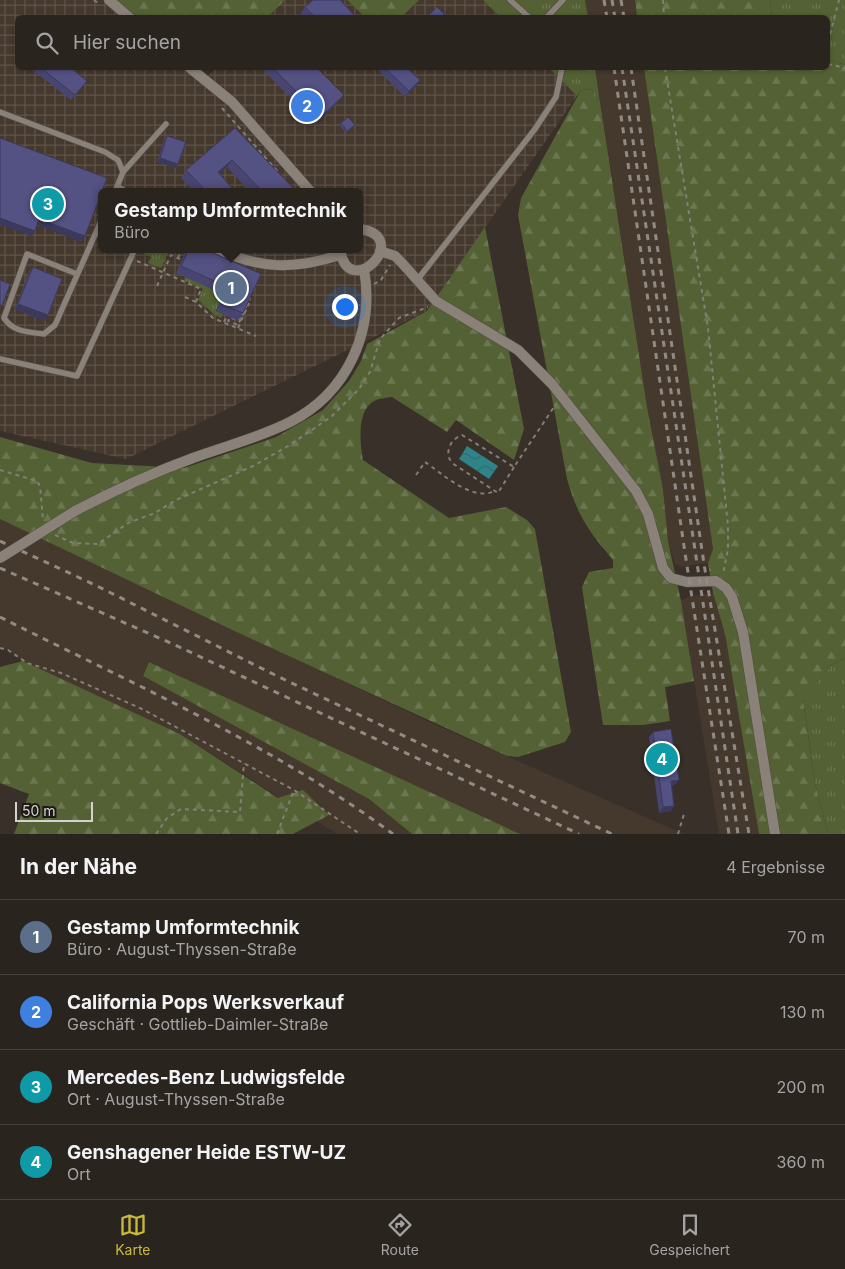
<!DOCTYPE html>
<html lang="de">
<head>
<meta charset="utf-8">
<style>
	:root { --surface:#2a241f; --page:#322c28; --text:#f1f3f6; --muted:#a5a4a4; --line:#46413d; --accent:#c9ba3a }
	body { margin:0; font-family:Inter,sans-serif; background:var(--page); color:var(--text) }
	.scale { position:absolute; left:15px; bottom:12px; width:78px; box-sizing:border-box; padding-left:5px; border:2px solid #d5d1cc; border-top:0; font-size:14px; line-height:18px; white-space:nowrap; color:#d5d1cc; -webkit-text-stroke:4px #1c1916; paint-order:stroke }
	.you { position:absolute; left:344px; top:306px; width:18px; height:18px; margin:-12px; border:4px solid #fff; border-radius:50%; background:#1a73e8; box-shadow:0 0 0 8px #1a73e833 }
	.badge { display:grid; place-items:center; width:32px; height:32px; border-radius:50%; background:var(--accent); color:#fff; font-size:16px; font-weight:700 }
	.pin { position:absolute; translate:-50% -50%; border:2px solid #fff; box-shadow:0 1px 5px #0006 }
	.popup { position:absolute; left:98px; top:188px; width:265px; height:65px; box-sizing:border-box; display:grid; place-content:center; border-radius:8px; background:var(--surface); filter:drop-shadow(0 1px 4px #0005); font-size:16px; white-space:nowrap; color:var(--muted) }
	.popup b { font-size:19px; color:var(--text) }
	.popup::after { content:''; position:absolute; left:50%; top:100%; margin-left:-10px; border:10px solid transparent; border-top-color:var(--surface) }
	.list { margin:0; padding:0; list-style:none }
	h2 { display:flex; justify-content:space-between; align-items:center; height:65px; margin:0; padding:0 20px; font-size:21px }
	h2 small { font-size:16px; font-weight:400; color:var(--muted) }
	.list li { display:grid; grid-template-columns:32px 1fr auto; gap:15px; align-items:center; box-sizing:border-box; height:75px; padding:0 20px; border-top:1px solid var(--line) }
	.list b { display:block; font-size:19px; white-space:nowrap }
	.list p { margin:0; font-size:16px; white-space:nowrap; color:var(--muted) }
	.list em { font-size:16px; font-style:normal; color:var(--muted) }
	.icon { flex:none; width:28px; height:28px; fill:none; stroke:currentColor; stroke-width:2; stroke-linecap:round; stroke-linejoin:round }
	.map { position:relative; flex:none; width:845px; height:834px; overflow:hidden }
	.search { position:absolute; background:var(--surface); box-shadow:0 1px 4px #0004; left:15px; right:15px; top:15px; height:55px; display:flex; align-items:center; gap:12px; box-sizing:border-box; padding:0 18px; border-radius:8px; color:var(--muted); font-size:19px }
	.sheet { height:365px; background:var(--surface) }
	nav { display:flex; justify-content:space-around; align-items:center; box-sizing:border-box; height:70px; border-top:1px solid var(--line); background:var(--surface); font-size:14px; color:var(--muted) }
	nav a { display:grid; justify-items:center; gap:2px }
	nav .on { color:var(--accent) }
	.map>svg:first-child { display:block }
	.built { fill:#45382d }
	.industrial { fill:url(#industrial-grid); fill-rule:evenodd }
	.grass { fill:url(#grass-tufts) }
	.forest { fill:url(#forest-firs) }
	.water { fill:url(#water-waves) }
	.lines { fill:none; stroke-linecap:round; stroke-linejoin:round }
	.service-casing { stroke:#524c46; stroke-width:7 }
	.minor-casing { stroke:#524c46; stroke-width:11 }
	.path { stroke:#847e78; stroke-width:2; stroke-dasharray:4 4; stroke-linecap:butt }
	.service { stroke:#8a8178; stroke-width:5.5 }
	.minor { stroke:#8a8178; stroke-width:10 }
	.rail { stroke:#918b86; stroke-width:3; stroke-dasharray:6 6; stroke-linecap:butt }
	.minor-bridge-casing { stroke:#524c46; stroke-width:11; stroke-linecap:butt }
	.minor-bridge { stroke:#8a8178; stroke-width:10 }
	.wall { fill:#484671 }
	.shaded-wall { fill:#3b395c }
	.building { fill:#545183; stroke:#3b395c }
</style>
</head>
<body>
<div class="map">
<svg width="845" height="834" viewBox="0 0 845 834">
	<defs>
		<pattern id="industrial-grid" width="8" height="8" patternUnits="userSpaceOnUse" patternTransform="scale(1.25)"><rect width="8" height="8" fill="#45382d"/><path d="M0 4h8M4 0v8" fill="none" stroke="#5f544a"/></pattern>
		<pattern id="grass-tufts" width="24" height="20" patternUnits="userSpaceOnUse" patternTransform="scale(1.25)"><rect width="24" height="20" fill="#536134"/><path d="M3 7l-1-3M5 7V3M7 7l1-3M15 17l-1-3M17 17v-4M19 17l1-3" fill="none" stroke="#6b7750"/></pattern>
		<pattern id="forest-firs" width="22" height="20" patternUnits="userSpaceOnUse" patternTransform="scale(1.25)"><rect width="22" height="20" fill="#536134"/><path d="M5 1l3.5 6h-7zM16 11l3.5 6h-7z" fill="#6b7750"/></pattern>
		<pattern id="water-waves" width="16" height="10" patternUnits="userSpaceOnUse" patternTransform="scale(1.25)"><rect width="16" height="10" fill="#2e8489"/><path d="M0 5q4-4 8 0t8 0" fill="none" stroke="#346c6e"/></pattern>
	</defs>
	<rect width="100%" height="100%" fill="#383029"/>
	<!-- built -->
	<g class="built">
		<polygon points="585,0 635,0 637,17 588,17"/>
		<polygon points="595,68 644,68 713,549 708,563 682,567 675,564 668,541 663,489 647,407"/>
		<polygon points="0,519 436,725 684,834 520,834 149,662 143,676 369,799 412,834 337,834 180,734 27,663 0,646"/>
		<polygon points="713,593 725,634 759,834 719,834 681,601 687,597"/>
	</g>
	<!-- industrial -->
	<g class="industrial">
		<path d="M0,0h109l21,17 -112,1v50h172l14,11 12,-11h333l28,28 -150,215 -301,148 -126,-28zM102,192h258v57h-258z"/>
		<polygon points="285,0 347,0 366,17 267,18"/>
		<polygon points="419,0 483,0 500,17 402,18"/>
	</g>
	<!-- grass -->
	<g class="grass">
		<polygon points="483,0 585,0 588,17 500,17"/>
		<polygon points="770,0 845,0 845,65 828,59 828,18 772,17"/>
		<polygon points="549,68 595,68 600,102 591,89 581,90 577,96"/>
		<polygon points="143,249 170,249 161,268 148,263 151,257 142,252"/>
		<polygon points="186,277 223,294 216,311 223,314 221,318 215,315 198,300 203,289 185,281"/>
		<polygon points="845,658 845,834 828,834 815,783 803,699 830,666"/>
	</g>
	<!-- forest -->
	<g class="forest">
		<polygon points="109,0 285,0 267,18 130,17"/>
		<polygon points="347,0 419,0 402,17 366,18"/>
		<polygon points="635,0 770,0 772,17 637,17"/>
		<polygon points="828,59 845,65 845,658 830,666 803,700 815,783 828,834 759,834 725,634 713,593 708,563 713,549 644,68 828,68"/>
		<path d="M591,89l9,13 47,305 16,82 5,52 13,60 13,80 -29,6 5,34 -27,4h-40l-21,-138 7,-15 24,-4v-8c-25,-30 -35,-43 -46,-81l-49,-264 3,-17 60,-108z"/>
		<path d="M485,227l39,202 -10,31 -58,-40 -9,12 -55,-35c-5,1 -11,1 -16,3 -20,9 -16,43 -13,60l86,58 57,-11 21,13 8,9 36,203 -6,10 -47,15 -11,-1 -264,-121 -243,-116v-82l92,26 92,5 92,-31 47,-27 26,-29 12,-20 6,-17 60,-33z"/>
		<polygon points="23,661 180,734 278,798 303,790 329,815 293,834 14,834 29,794 0,783 0,667"/>
		<polygon points="149,662 520,834 412,834 369,799 143,676"/>
	</g>
	<!-- water -->
	<polygon class="water" points="467,446 498,466 489,479 459,459"/>
	<g class="lines">
		<defs>
			<g id="service">
				<polyline points="510,0 530,18"/>
				<polyline points="546,18 563,0"/>
				<polyline points="0,112 105,152 118,160 123,172 115,192"/>
				<polyline points="123,172 166,124"/>
				<polyline points="117,186 127,192"/>
				<path d="M77,274l-50,-20 -23,64c9,14 24,14 40,16l11,-9 47,-106"/>
				<polyline points="418,279 535,129 556,97 562,68"/>
				<polyline points="0,359 77,376 135,249"/>
			</g>
			<g id="minor">
				<polyline points="109,0 130,18"/>
				<polyline points="190,68 232,102 311,192"/>
				<path d="M216,249c46,20 76,21 124,6"/>
				<path d="M340,249c8,55 74,-12 20,-20"/>
				<polyline points="380,251 395,256 402,263 436,301 518,350 552,384 636,491 648,514 663,568 671,578 687,582 716,581 726,588 732,597 743,632 775,834"/>
				<path d="M75,511c38,-20 77,-38 118,-53 32,-12 66,-20 97,-36 57,-29 85,-90 74,-153"/>
			</g>
		</defs>
		<!-- service casing -->
		<use href="#service" class="service-casing"/>
		<!-- minor casing -->
		<use href="#minor" class="minor-casing"/>
		<!-- path -->
		<g class="path">
			<polyline points="94,0 100,5"/>
			<polyline points="663,0 664,18"/>
			<polyline points="828,42 839,0"/>
			<polyline points="828,64 845,68"/>
			<polyline points="665,68 708,328 728,526 728,549 723,574"/>
			<polyline points="222,108 278,172"/>
			<polyline points="300,118 305,113"/>
			<polyline points="178,258 182,249"/>
			<polyline points="137,261 201,289 196,302"/>
			<polyline points="374,284 381,280 390,265"/>
			<polyline points="157,286 171,255 182,260"/>
			<polyline points="185,297 196,302 213,318 256,336"/>
			<polygon points="249,297 250,298 238,325 228,321 230,317 238,321"/>
			<polyline points="224,322 227,316"/>
			<polyline points="238,328 249,303"/>
			<path d="M514,467l-16,26 -46,-30c-8,-10 -2,-24 10,-28l52,32 42,-63"/>
			<polyline points="0,470 37,481 40,486 43,520"/>
			<path d="M416,475l9,-13c18,12 47,40 70,29"/>
			<polyline points="55,535 73,543 98,544 128,523 155,513 176,500 253,466 288,446 331,417 359,389 370,372 380,339 399,318 428,307"/>
			<polyline points="0,648 8,650 27,663 61,673 142,709 294,790 360,834"/>
			<polyline points="156,834 167,818 181,809 240,812 244,763"/>
			<polyline points="277,834 294,790"/>
			<polyline points="678,834 684,814"/>
		</g>
		<!-- service -->
		<use href="#service" class="service"/>
		<!-- minor -->
		<use href="#minor" class="minor"/>
		<!-- rail -->
		<g class="rail">
			<polyline points="604,0 607,18"/>
			<polyline points="612,0 615,18"/>
			<polyline points="621,0 624,18"/>
			<polyline points="614,68 685,553 729,834"/>
			<polyline points="622,68 738,834"/>
			<polyline points="631,68 704,564 749,834"/>
			<polyline points="0,541 93,584 279,677 612,834"/>
			<polyline points="0,568 175,645 579,834"/>
			<path d="M0,617c133,67 273,128 393,217"/>
		</g>
		<defs>
			<polyline id="minor-bridge" points="0,558 75,511"/>
		</defs>
		<!-- minor-bridge casing -->
		<use href="#minor-bridge" class="minor-bridge-casing"/>
		<!-- minor-bridge -->
		<use href="#minor-bridge" class="minor-bridge"/>
	</g>
	<!-- wall -->
	<g class="wall">
		<polygon points="305,7 357,18 303,18 300,15"/>
		<polygon points="30,68 71,68 83,86 71,100"/>
		<polygon points="261,68 317,68 338,102 316,124"/>
		<polygon points="381,68 407,68 420,80 416,86 405,97 379,71"/>
		<polygon points="341,123 354,126 346,133 339,125"/>
		<polygon points="235,128 297,192 250,192 227,167 219,174 235,192 194,192 181,178 186,170"/>
		<polygon points="167,136 178,164 176,168 157,162 164,140"/>
		<polygon points="187,249 204,249 261,274 243,313 238,321 216,311 223,294 176,273"/>
		<polygon points="33,267 44,321 15,309 29,272"/>
		<polygon points="653,732 675,785 671,786 674,806 671,811 659,813 649,737"/>
	</g>
	<!-- shaded-wall -->
	<g class="shaded-wall">
		<polygon points="420,80 416,86 405,97 409,91"/>
		<polygon points="344,95 338,102 316,124 321,117"/>
		<polygon points="160,158 178,164 176,168 157,162"/>
		<polygon points="232,160 227,167 212,179 218,172"/>
		<polygon points="0,218 35,231 31,236 0,225"/>
		<polygon points="39,219 85,236 81,242 35,224"/>
		<polygon points="18,304 48,315 44,321 15,309"/>
		<polygon points="679,780 675,785 667,786 671,781"/>
		<polygon points="674,806 671,811 659,813 663,807"/>
	</g>
	<!-- building -->
	<g class="building">
		<polygon points="313,0 340,0 357,18 316,18 305,7"/>
		<polygon points="437,7 448,18 426,18"/>
		<polygon points="41,68 71,68 87,81 75,95"/>
		<polygon points="273,68 317,68 344,95 321,117"/>
		<polygon points="385,68 407,68 420,80 409,91"/>
		<polygon points="348,117 355,125 347,131 341,123"/>
		<polygon points="235,128 297,192 263,192 232,160 218,172 235,192 207,192 186,170"/>
		<polygon points="167,136 186,142 178,164 160,158"/>
		<polygon points="0,138 107,178 85,236 39,219 35,231 0,218"/>
		<polygon points="189,249 204,249 261,274 243,313 221,304 228,287 181,266"/>
		<polygon points="33,267 62,279 48,315 18,304"/>
		<polygon points="0,280 10,284 2,306 0,305"/>
		<polygon points="671,729 679,780 671,781 674,806 663,807 653,732"/>
	</g>
</svg>
<div class="scale">50 m</div>
<div class="you"></div>
<div class="pin badge" style="left:231px;top:288px;background:#5c6f8a">1</div>
<div class="popup"><b>Gestamp Umformtechnik</b>Büro</div>
<div class="pin badge" style="left:307px;top:106px;background:#3f7fe0">2</div>
<div class="pin badge" style="left:48px;top:204px;background:#0f9aa8">3</div>
<div class="pin badge" style="left:662px;top:759px;background:#0f9aa8">4</div>
<div class="search"><svg class="icon" aria-label="search" viewBox="0 0 24 24"><circle cx="10" cy="10" r="6"/><path d="M15 15l6 6"/></svg>Hier suchen</div>
</div>
<section class="sheet">
<h2>In der Nähe<small>4 Ergebnisse</small></h2>
<ul class="list">
<li><span class="badge" style="background:#5c6f8a">1</span><div><b>Gestamp Umformtechnik</b><p>Büro · August-Thyssen-Straße</p></div><em>70 m</em></li>
<li><span class="badge" style="background:#3f7fe0">2</span><div><b>California Pops Werksverkauf</b><p>Geschäft · Gottlieb-Daimler-Straße</p></div><em>130 m</em></li>
<li><span class="badge" style="background:#0f9aa8">3</span><div><b>Mercedes-Benz Ludwigsfelde</b><p>Ort · August-Thyssen-Straße</p></div><em>200 m</em></li>
<li><span class="badge" style="background:#0f9aa8">4</span><div><b>Genshagener Heide ESTW-UZ</b><p>Ort</p></div><em>360 m</em></li>
</ul>
</section>
<nav>
<a class="on"><svg class="icon" aria-label="map" viewBox="0 0 24 24"><path d="M3 6l6-2 6 2 6-2v14l-6 2-6-2-6 2zM9 4v14M15 6v14"/></svg>Karte</a>
<a><svg class="icon" aria-label="directions" viewBox="0 0 24 24"><path d="M12 3l9 9-9 9-9-9zM9 14v-3h6M13 9l2 2-2 2"/></svg>Route</a>
<a><svg class="icon" aria-label="saved" viewBox="0 0 24 24"><path d="M7 4h10v16l-5-4-5 4z"/></svg>Gespeichert</a>
</nav>
</body>
</html>
